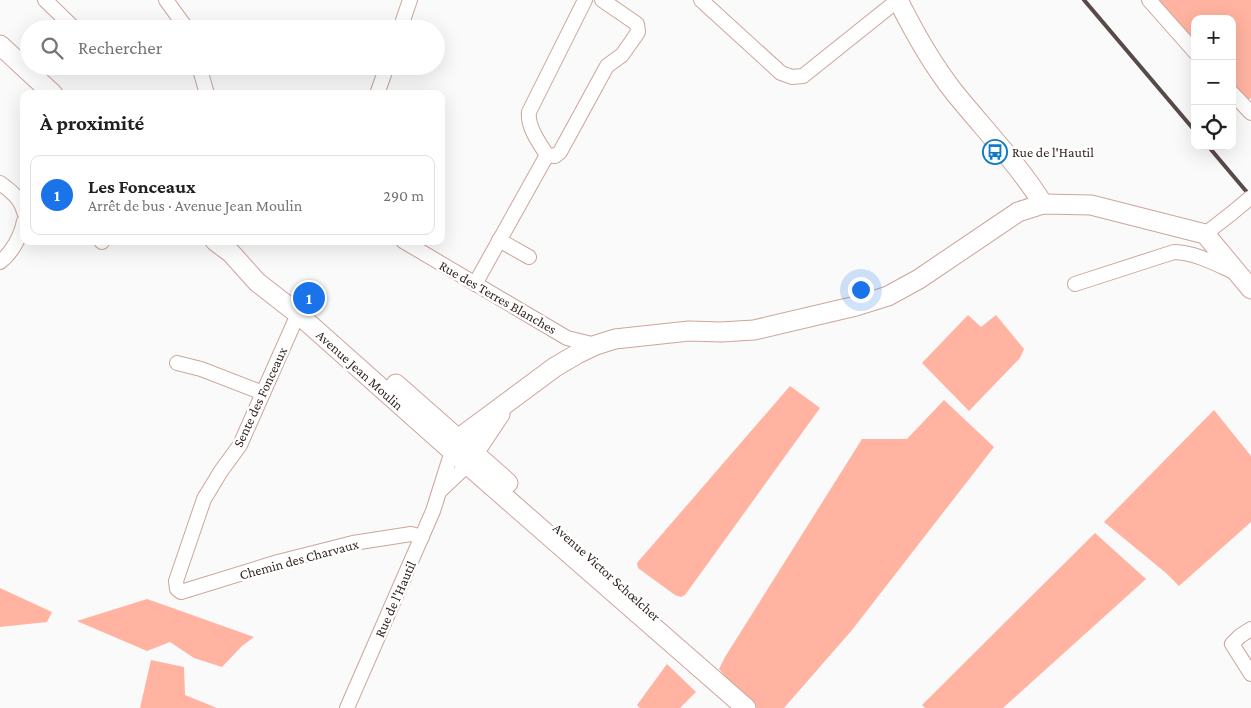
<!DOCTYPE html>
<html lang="fr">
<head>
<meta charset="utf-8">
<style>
	:root { --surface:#fff; --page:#f6f6f6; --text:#202124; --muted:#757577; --line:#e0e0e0; --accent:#1a73e8 }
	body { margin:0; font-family:"Crimson Pro",serif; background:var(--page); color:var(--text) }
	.controls { position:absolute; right:15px; top:15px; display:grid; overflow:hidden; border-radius:10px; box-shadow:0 5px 20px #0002 }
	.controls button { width:45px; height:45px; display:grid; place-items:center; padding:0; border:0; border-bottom:1px solid var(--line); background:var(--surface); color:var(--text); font:25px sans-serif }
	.you { position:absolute; left:860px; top:289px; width:18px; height:18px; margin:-12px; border:4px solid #fff; border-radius:50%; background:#1a73e8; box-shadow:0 0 0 8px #1a73e833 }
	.badge { display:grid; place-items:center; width:32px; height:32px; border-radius:50%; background:var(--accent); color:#fff; font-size:16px; font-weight:700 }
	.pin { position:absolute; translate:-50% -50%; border:2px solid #fff; box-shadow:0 1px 5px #0006 }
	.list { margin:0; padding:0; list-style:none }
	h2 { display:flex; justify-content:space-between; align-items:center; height:65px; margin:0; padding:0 20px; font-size:21px }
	h2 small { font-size:16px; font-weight:400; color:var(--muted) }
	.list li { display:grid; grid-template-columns:32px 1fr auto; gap:15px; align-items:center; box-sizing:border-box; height:80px; margin:0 10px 10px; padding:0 10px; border:1px solid var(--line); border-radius:10px }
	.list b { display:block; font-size:19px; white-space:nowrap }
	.list p { margin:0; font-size:16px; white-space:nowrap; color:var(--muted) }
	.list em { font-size:16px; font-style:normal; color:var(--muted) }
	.icon { flex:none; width:28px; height:28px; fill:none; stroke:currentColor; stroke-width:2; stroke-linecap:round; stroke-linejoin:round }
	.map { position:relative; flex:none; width:1251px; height:708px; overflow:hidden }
	.search { position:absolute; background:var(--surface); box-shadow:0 5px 20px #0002; left:20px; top:20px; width:425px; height:55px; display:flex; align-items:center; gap:12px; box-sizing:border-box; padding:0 18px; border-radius:28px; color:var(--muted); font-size:19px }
	.panel { position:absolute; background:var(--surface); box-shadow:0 5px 20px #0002; left:20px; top:90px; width:425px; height:155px; border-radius:10px }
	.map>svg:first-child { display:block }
	.green { fill:#ffb3a0 }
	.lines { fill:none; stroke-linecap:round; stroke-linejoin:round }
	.street-casing { stroke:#cda59a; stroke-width:16 }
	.secondary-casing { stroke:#cda59a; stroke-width:21 }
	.street { stroke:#fff; stroke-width:14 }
	.secondary { stroke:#fff; stroke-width:19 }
	.rail { stroke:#584a47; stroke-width:4 }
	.street-bridge-casing { stroke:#cda59a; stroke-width:16; stroke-linecap:butt }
	.street-bridge { stroke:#fff; stroke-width:14 }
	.labels { text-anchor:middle; stroke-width:5; stroke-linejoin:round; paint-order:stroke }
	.poi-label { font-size:14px; fill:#362622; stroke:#fff; text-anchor:start }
	.street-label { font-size:14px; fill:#362622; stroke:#fff }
</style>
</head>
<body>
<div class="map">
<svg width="1251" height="708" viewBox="0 0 1251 708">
	<rect width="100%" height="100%" fill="#fafafa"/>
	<!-- green -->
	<g class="green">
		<polygon points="1155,0 1251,0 1251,98 1248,100 1232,87 1232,19 1195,19 1195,36 1187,36"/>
		<polygon points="968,315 981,327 996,315 1024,349 1020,358 969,411 922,363"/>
		<polygon points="790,386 820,408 685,595 681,597 675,595 638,568 637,563"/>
		<polygon points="944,400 994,447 852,630 784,708 752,708 719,669 725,657 862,439 907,439"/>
		<polygon points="1214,410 1251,456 1251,522 1179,586 1166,573 1104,522"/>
		<polygon points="1095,533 1146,579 1003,708 925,708 922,705"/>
		<polygon points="0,588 52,612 47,622 0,627"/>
		<polygon points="147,599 254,637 242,646 222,667 194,658 170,642 147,651 77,621"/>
		<polygon points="151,660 184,667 185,695 217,708 140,708"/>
		<polygon points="667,664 696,692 680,708 640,708 637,705"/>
	</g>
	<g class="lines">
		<defs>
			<g id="street">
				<polyline points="45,0 75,29"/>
				<polyline points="166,0 187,29"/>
				<path d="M585,0l-56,112c-2,14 10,31 18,43l8,1 5,-4 47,-86 15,-11 12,-17 4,-6 -1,-8 -35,-24"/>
				<polyline points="701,0 781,73 792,77 803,76 898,0"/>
				<polyline points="1149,0 1195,52"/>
				<polyline points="400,29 410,0"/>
				<polyline points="124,66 124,67"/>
				<polyline points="199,66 207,94"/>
				<polyline points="1232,93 1251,113"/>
				<polyline points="377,94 387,66"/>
				<path d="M0,183c11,8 21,16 24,29"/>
				<polyline points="1205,234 1232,213"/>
				<polyline points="499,240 529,257"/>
				<polyline points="101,241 102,242"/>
				<polyline points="403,241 567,338 596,345"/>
				<path d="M0,262c12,-9 21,-26 24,-41"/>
				<polyline points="475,284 547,155"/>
				<path d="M1075,284l99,-32c23,1 42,12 62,21"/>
				<polyline points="298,314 240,445 221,471 204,499 176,581 177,589 181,592 278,562 353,543 411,534 422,537"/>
				<polyline points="177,363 201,369 263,393"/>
				<polyline points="441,490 460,472 472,456"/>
				<polyline points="1251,629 1240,636 1232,644 1251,674"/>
				<polyline points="347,708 433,511 452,451 456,444"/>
			</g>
			<g id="secondary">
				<path d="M898,0c16,32 34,64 56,92 29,36 65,73 89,112"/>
				<polyline points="0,45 53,94"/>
				<polyline points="215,241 231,253 257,282 298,314 461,459 746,708"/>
				<polyline points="396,384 508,483"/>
				<polyline points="458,439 555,367 577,354 596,345 615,339 689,331 721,332 754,330 856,306 888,296 919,279 1018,212 1043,204 1091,205 1205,234 1251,289"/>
				<polyline points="474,453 500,414"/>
			</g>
		</defs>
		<!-- street casing -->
		<use href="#street" class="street-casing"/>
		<!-- secondary casing -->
		<use href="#secondary" class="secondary-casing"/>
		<!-- street -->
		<use href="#street" class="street"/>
		<!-- secondary -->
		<use href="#secondary" class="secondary"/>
		<!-- rail -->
		<g class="rail">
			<polyline points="1084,0 1195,131"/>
			<polyline points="1208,146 1251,197"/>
		</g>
		<defs>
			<polyline id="street-bridge" points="1232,213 1251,197"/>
		</defs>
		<!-- street-bridge casing -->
		<use href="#street-bridge" class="street-bridge-casing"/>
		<!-- street-bridge -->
		<use href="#street-bridge" class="street-bridge"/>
	</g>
	<!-- icons -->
	<defs>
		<symbol id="bus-ring" viewBox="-11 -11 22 22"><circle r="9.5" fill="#fff" stroke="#0e7bc6" stroke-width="1.5"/><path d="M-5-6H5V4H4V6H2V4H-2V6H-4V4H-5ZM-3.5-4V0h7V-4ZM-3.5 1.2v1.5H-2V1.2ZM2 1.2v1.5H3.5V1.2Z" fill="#0e7bc6"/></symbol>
	</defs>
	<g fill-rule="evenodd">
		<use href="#bus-ring" x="981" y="138" width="28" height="28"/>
	</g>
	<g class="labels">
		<!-- poi labels -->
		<g class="poi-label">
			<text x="1012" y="157">Rue de l'Hautil</text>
		</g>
		<!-- street labels -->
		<g class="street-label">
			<text transform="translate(498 297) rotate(30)" y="5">Rue des Terres Blanches</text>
			<text transform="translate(360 370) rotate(42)" y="5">Avenue Jean Moulin</text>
			<text transform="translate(260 397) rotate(-65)" y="5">Sente des Fonceaux</text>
			<text transform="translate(299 559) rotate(-15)" y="5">Chemin des Charvaux</text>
			<text transform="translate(607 572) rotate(42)" y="5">Avenue Victor Schœlcher</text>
			<text transform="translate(395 599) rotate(-66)" y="5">Rue de l'Hautil</text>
		</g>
	</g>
</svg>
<div class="controls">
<button>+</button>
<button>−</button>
<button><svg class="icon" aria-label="locate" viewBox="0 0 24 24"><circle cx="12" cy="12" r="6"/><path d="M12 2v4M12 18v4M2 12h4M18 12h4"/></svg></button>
</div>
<div class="you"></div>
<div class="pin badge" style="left:309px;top:298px">1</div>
<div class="search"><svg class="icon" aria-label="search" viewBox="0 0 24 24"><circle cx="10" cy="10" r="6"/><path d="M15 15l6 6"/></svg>Rechercher</div>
<section class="panel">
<h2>À proximité<small></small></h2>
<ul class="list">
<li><span class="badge">1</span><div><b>Les Fonceaux</b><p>Arrêt de bus · Avenue Jean Moulin</p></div><em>290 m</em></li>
</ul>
</section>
</div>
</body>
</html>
